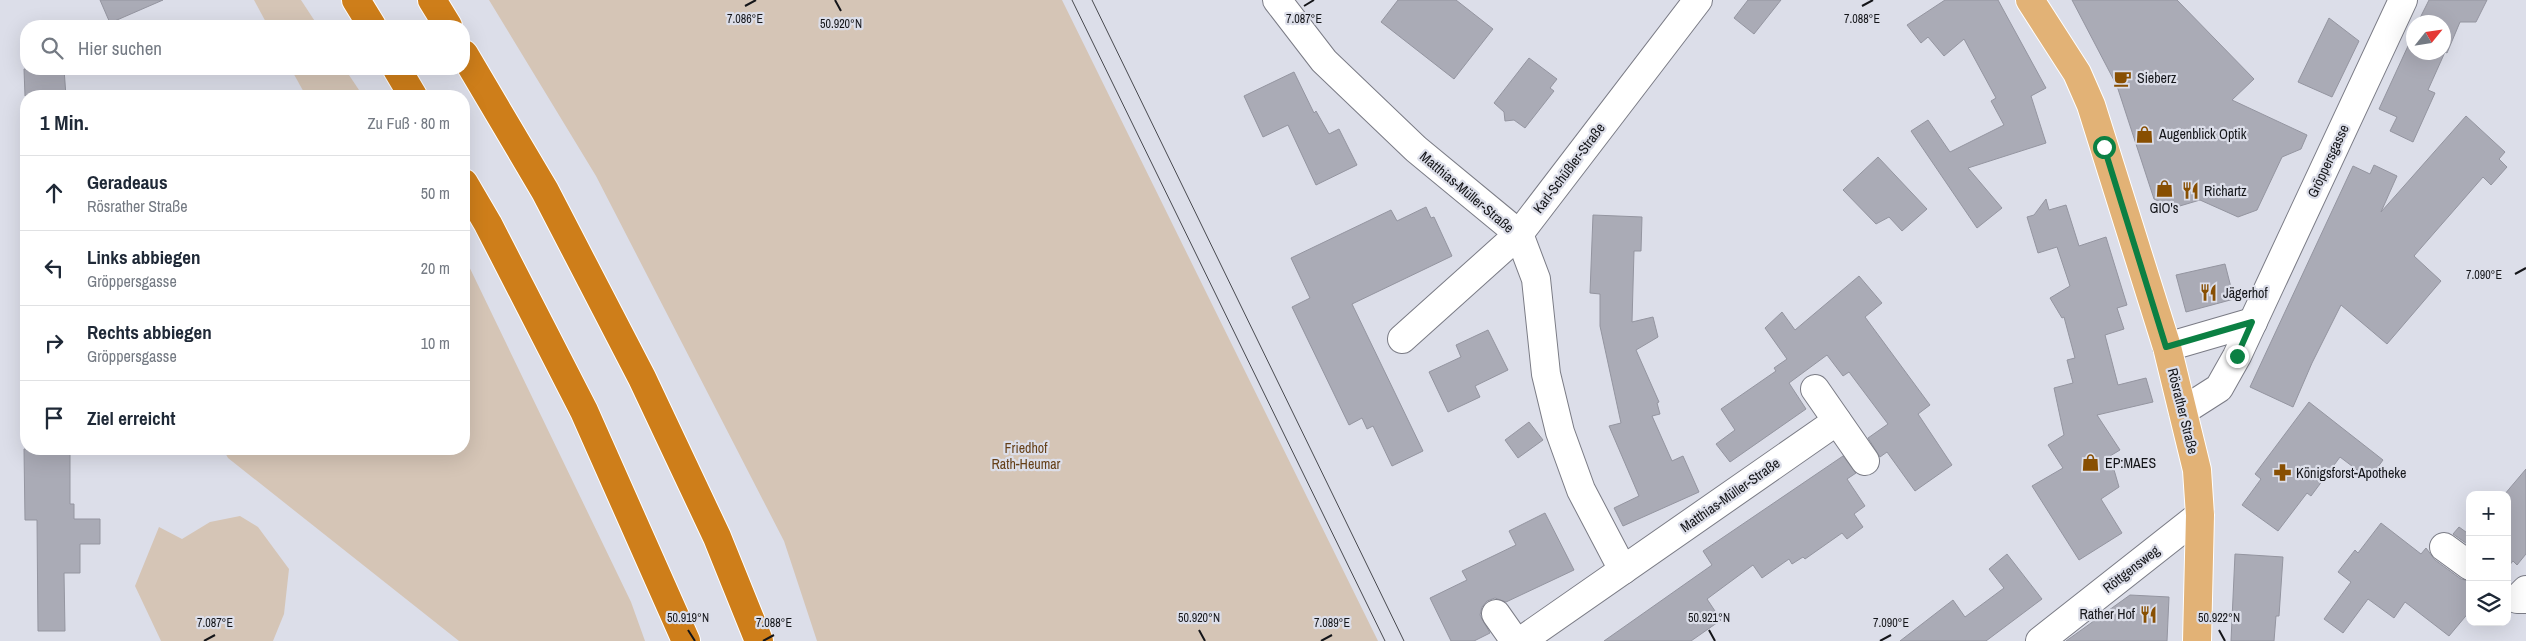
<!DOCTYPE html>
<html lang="de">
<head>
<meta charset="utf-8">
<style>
	:root { --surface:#fff; --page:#f2f2f3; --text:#1f2937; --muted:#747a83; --line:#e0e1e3 }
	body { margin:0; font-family:"Archivo Narrow",sans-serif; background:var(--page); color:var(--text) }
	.controls { position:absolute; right:15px; bottom:15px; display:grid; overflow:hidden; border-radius:10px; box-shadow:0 5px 20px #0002 }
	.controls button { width:45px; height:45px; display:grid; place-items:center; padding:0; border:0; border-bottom:1px solid var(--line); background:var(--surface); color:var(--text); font:25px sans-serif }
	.compass { position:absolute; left:2406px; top:15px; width:45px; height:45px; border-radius:50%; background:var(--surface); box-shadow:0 5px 20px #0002; rotate:60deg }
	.stop { position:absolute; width:15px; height:15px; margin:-11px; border:4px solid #0b8043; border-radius:50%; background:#fff }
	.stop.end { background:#0b8043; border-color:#fff; box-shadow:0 1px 5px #0008 }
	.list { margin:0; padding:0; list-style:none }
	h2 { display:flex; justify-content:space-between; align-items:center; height:65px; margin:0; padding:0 20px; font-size:21px }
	h2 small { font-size:16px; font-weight:400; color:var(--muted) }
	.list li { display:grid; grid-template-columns:32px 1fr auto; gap:15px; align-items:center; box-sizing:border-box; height:75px; padding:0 20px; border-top:1px solid var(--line) }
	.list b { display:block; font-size:19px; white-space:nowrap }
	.list p { margin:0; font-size:16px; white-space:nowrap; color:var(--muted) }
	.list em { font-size:16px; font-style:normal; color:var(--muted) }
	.icon { flex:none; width:28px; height:28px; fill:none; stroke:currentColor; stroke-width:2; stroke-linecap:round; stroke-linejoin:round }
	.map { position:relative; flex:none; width:2526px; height:641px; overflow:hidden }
	.search { position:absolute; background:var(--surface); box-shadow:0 5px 20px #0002; left:20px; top:20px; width:450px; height:55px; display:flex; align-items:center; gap:12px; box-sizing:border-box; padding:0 18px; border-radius:20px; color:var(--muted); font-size:19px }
	.panel { position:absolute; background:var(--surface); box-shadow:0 5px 20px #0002; left:20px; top:90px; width:450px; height:365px; border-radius:20px }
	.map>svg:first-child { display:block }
	.green { fill:#d5c5b6 }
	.building { fill:#aaabb6; stroke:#9495a0 }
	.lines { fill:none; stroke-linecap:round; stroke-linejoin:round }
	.minor-casing { stroke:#7a7b85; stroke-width:30 }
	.major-casing { stroke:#fff; stroke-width:30 }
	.highway-casing { stroke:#fff; stroke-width:30 }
	.minor { stroke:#fff; stroke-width:28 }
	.major { stroke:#e2b276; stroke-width:28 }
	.highway { stroke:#ce7e1a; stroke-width:28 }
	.tram { stroke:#48494f; stroke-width:1 }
	.route { stroke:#0b8043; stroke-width:6 }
	.ticks { fill:none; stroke:#141519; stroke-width:2 }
	.labels { text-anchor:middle; stroke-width:4.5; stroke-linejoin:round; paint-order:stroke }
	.poi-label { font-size:14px; fill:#141519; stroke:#dcdee9; text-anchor:start }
	.street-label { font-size:14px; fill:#141519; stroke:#dcdee9 }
	.park-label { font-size:14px; fill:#653f17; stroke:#dcdee9 }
	.ticks-label { font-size:12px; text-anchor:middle; fill:#141519; stroke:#dcdee9; stroke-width:4.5; stroke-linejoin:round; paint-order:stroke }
</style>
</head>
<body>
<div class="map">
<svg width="2526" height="641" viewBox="0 0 2526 641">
	<rect width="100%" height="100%" fill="#dcdee9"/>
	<!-- green -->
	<g class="green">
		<polygon points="254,0 301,0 318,26 268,26"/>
		<polygon points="489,0 1062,0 1378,641 817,641 784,541 596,176"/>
		<polygon points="291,69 345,69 363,96 306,96"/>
		<polygon points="464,256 631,602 645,641 459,641 228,458 223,449 464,449"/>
		<polygon points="240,516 258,527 289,569 284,614 273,641 161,641 135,586 159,527 182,539 210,522"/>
	</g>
	<!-- building -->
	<g class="building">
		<polygon points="100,0 163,0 110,23"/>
		<polygon points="1398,0 1456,0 1493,29 1454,79 1381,22"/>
		<polygon points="1748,0 1781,0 1754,34 1734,18"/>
		<polygon points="1945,0 1998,0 2046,88 2031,96 2046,143 1968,168 2002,208 1977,228 1911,131 1928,120 1950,152 2004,125 1991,101 1996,98 1964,39 1944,56 1928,37 1921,43 1907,25"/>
		<polygon points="2072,0 2177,0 2254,79 2232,100 2307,135 2301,149 2282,157 2257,210 2238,217 2200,200 2173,208 2154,199 2117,86"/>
		<polygon points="2429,0 2487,0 2476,22 2460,22 2447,53 2445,52 2428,90 2435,93 2413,142 2390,131 2397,117 2379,109 2414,33 2414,52 2444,52 2444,22 2418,22"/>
		<polygon points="2329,18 2359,41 2332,97 2298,82"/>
		<polygon points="1529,58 1557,79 1550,88 1554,91 1525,128 1514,120 1505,121 1504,112 1494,103"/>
		<polygon points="24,69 64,69 66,96 25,96"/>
		<polygon points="1294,72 1314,113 1316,111 1329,134 1339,129 1357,165 1316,185 1288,125 1263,137 1244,96"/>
		<polygon points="2466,116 2505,152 2499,159 2507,167 2491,185 2483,177 2414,256 2441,281 2387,344 2341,305 2312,363 2293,407 2250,387 2353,166 2370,174 2374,165 2397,176 2381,212"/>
		<polygon points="1878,157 1927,209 1902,231 1889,217 1876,224 1843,190"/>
		<polygon points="2046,199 2049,210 2066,205 2079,246 2106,237 2127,305 2117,308 2124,329 2105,335 2118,385 2146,378 2153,402 2097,415 2120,450 2110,456 2119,487 2101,499 2122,533 2079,560 2032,486 2063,468 2048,445 2064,435 2054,388 2073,383 2067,360 2075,358 2064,317 2062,318 2050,298 2070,286 2057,247 2038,253 2027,217 2034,215"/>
		<polygon points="1426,207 1431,218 1434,217 1452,256 1352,304 1423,451 1392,466 1373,426 1367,429 1362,418 1349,425 1292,307 1310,298 1291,258 1391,210 1397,221"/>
		<polygon points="1593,215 1642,217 1641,251 1634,251 1632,322 1653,317 1658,337 1636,350 1659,402 1657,403 1660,414 1652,416 1672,461 1683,456 1699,492 1623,526 1614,508 1639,496 1609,426 1621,423 1600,326 1600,294 1590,293"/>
		<polygon points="2225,264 2234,299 2186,312 2176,275"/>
		<polygon points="1859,276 1882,303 1865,317 1927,401 1930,405 1918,414 1952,465 1915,491 1887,452 1880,457 1868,438 1888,424 1849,372 1843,376 1827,355 1789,383 1806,409 1730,462 1716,444 1735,430 1721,409 1776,371 1774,368 1787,359 1765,328 1782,312 1795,330"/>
		<polygon points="1488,330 1508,370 1475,386 1480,397 1448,412 1429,372 1461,357 1456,345"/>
		<polygon points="2309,402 2383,460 2369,479 2340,457 2311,496 2307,493 2278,531 2242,505 2261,479 2255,474"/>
		<polygon points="1529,422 1543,440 1518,458 1505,440"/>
		<polygon points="24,449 70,449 70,504 74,504 74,519 100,519 100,544 80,544 80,573 64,573 65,631 38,631 37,520 25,520"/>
		<polygon points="1843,456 1856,473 1847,479 1865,506 1854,514 1863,527 1847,539 1842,533 1805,559 1803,557 1792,564 1789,559 1762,578 1753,565 1707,599 1721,620 1691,641 1604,641 1712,565 1703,551"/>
		<polygon points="2526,469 2526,554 2517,565 2513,561 2507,568 2507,495 2504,495"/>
		<polygon points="1545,513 1574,570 1506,602 1495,598 1487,601 1482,607 1480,615 1490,633 1474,641 1451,641 1430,598 1467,580 1462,571 1516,545 1509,531"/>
		<polygon points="2381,523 2421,554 2426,548 2435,560 2461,579 2470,581 2470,611 2449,636 2405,602 2394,618 2368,599 2343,633 2324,619 2351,582 2338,572 2355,550 2358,553"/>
		<polygon points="2459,527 2470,535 2470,546 2453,534"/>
		<polygon points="2007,554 2042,599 1986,641 1900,641 1953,600 1965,617 2004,588 1989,569"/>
		<polygon points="2235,554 2283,557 2279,616 2276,616 2274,641 2231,641"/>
		<polygon points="2130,595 2169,597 2167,641 2066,641"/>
	</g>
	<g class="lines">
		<defs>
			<g id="minor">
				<polyline points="1277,0 1324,61 1416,149 1519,234 1536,279 1546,374 1560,432 1581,490 1623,570"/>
				<polyline points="1402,339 1519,234 1698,0"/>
				<polyline points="2167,347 2253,322"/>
				<polyline points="1815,389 1865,461"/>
				<polyline points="2183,411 2219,388 2237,356 2403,0"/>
				<polyline points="2444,547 2470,566"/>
				<polyline points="2526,590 2517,599 2526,599"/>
				<polyline points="1496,614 1515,641"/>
				<polyline points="1521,641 1837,421"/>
				<polyline points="2040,641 2200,515"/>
			</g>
			<polyline id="major" points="2030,0 2077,73 2091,105 2167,347 2197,470 2200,515 2197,641"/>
			<g id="highway">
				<polyline points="356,0 372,26"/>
				<polyline points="432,0 448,26"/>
				<polyline points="464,54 545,191 642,378 717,537 759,641"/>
				<polyline points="397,69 413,96"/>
				<polyline points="464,183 488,224 584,411 686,641"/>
			</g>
		</defs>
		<!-- minor casing -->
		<use href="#minor" class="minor-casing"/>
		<!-- major casing -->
		<use href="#major" class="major-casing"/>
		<!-- highway casing -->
		<use href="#highway" class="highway-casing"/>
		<!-- minor -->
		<use href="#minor" class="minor"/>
		<!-- major -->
		<use href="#major" class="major"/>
		<!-- highway -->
		<use href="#highway" class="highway"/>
		<!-- tram -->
		<g class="tram">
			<polyline points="1072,0 1385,641"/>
			<polyline points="1092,0 1404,641"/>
		</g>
	</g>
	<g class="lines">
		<!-- route -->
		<polyline class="route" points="2104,147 2166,347 2252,322 2237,356"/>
	</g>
	<!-- ticks -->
	<path class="ticks" d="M835,0l6,11M745,6l11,-6M1304,6l10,-6M1862,6l11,-6M2515,274l11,-6M688,630l7,11M1199,630l6,11M1709,630l6,11M2219,630l6,11M204,641l11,-6M763,641l11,-6M1321,641l11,-6M1880,641l11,-6"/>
	<!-- icons -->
	<defs>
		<symbol id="cafe-bare" viewBox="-9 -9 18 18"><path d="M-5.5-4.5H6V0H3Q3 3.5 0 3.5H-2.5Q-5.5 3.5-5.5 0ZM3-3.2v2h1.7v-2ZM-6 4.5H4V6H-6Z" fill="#884f02" stroke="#dcdee9" stroke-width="2.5" paint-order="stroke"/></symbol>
		<symbol id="shop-bare" viewBox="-9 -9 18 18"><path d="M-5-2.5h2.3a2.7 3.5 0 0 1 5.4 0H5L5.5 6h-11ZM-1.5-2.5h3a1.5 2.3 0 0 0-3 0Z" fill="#884f02" stroke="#dcdee9" stroke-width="2.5" paint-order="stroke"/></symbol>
		<symbol id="restaurant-bare" viewBox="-9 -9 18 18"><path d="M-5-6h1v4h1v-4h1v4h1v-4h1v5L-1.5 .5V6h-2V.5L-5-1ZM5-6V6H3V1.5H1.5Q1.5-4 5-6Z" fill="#884f02" stroke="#dcdee9" stroke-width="2.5" paint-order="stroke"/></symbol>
		<symbol id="pharmacy-bare" viewBox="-9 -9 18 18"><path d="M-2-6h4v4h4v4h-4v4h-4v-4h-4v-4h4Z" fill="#884f02" stroke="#dcdee9" stroke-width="2.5" paint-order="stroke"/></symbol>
	</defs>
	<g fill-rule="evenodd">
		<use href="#cafe-bare" x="2110" y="66" width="25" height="25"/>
		<use href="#shop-bare" x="2132" y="122" width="25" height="25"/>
		<use href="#shop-bare" x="2152" y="176" width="25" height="25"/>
		<use href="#restaurant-bare" x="2178" y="178" width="25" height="25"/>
		<use href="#restaurant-bare" x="2196" y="280" width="25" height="25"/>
		<use href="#shop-bare" x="2078" y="450" width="25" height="25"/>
		<use href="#pharmacy-bare" x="2270" y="460" width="25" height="25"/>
		<use href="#restaurant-bare" x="2136" y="602" width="25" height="25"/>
	</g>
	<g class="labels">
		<!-- poi labels -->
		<g class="poi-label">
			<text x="2137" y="83">Sieberz</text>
			<text x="2159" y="139">Augenblick Optik</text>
			<text x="2204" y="196">Richartz</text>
			<text x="2164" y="213" text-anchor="middle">GIO's</text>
			<text x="2223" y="298">Jägerhof</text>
			<text x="2105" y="468">EP:MAES</text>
			<text x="2296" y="478">Königsforst-Apotheke</text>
			<text x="2135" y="619" text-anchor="end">Rather Hof</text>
		</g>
		<!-- street labels -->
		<g class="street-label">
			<text transform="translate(2328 161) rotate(-65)" y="5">Gröppersgasse</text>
			<text transform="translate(1569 168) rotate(-53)" y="5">Karl-Schüßler-Straße</text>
			<text transform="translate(1467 192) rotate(40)" y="5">Matthias-Müller-Straße</text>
			<text transform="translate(2183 411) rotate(76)" y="5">Rösrather Straße</text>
			<text transform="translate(1730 495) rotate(-35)" y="5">Matthias-Müller-Straße</text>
			<text transform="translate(2131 569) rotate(-38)" y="5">Röttgensweg</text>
		</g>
		<!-- park labels -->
		<g class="park-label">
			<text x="1026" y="453">Friedhof<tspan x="1026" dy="16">Rath-Heumar</tspan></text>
		</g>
	</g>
	<g class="ticks-label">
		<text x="745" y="23">7.086°E</text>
		<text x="1304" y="23">7.087°E</text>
		<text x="1862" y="23">7.088°E</text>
		<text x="841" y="28">50.920°N</text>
		<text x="2484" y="279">7.090°E</text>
		<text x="688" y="622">50.919°N</text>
		<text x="1199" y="622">50.920°N</text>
		<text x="1709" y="622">50.921°N</text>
		<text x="2219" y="622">50.922°N</text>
		<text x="215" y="627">7.087°E</text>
		<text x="774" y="627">7.088°E</text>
		<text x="1332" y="627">7.089°E</text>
		<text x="1891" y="627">7.090°E</text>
	</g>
</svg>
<div class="controls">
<button>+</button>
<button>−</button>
<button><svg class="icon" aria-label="layers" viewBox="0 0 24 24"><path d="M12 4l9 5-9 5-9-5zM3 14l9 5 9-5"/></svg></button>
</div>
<svg class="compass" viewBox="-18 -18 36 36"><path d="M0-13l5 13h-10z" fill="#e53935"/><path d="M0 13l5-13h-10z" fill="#747a83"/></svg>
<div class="stop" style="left:2104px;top:147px"></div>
<div class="stop end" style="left:2237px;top:356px"></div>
<div class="search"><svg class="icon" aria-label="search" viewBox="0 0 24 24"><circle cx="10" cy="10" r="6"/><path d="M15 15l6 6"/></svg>Hier suchen</div>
<section class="panel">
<h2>1 Min.<small>Zu Fuß · 80 m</small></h2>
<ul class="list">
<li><svg class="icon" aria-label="ahead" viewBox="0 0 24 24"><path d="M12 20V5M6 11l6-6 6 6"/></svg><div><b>Geradeaus</b><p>Rösrather Straße</p></div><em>50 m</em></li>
<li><svg class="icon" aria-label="left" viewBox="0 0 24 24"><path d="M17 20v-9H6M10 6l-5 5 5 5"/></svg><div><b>Links abbiegen</b><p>Gröppersgasse</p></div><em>20 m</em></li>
<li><svg class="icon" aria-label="right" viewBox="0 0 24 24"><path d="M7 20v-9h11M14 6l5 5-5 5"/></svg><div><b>Rechts abbiegen</b><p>Gröppersgasse</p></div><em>10 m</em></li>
<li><svg class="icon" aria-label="arrive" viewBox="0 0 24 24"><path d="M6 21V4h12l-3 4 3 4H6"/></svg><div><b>Ziel erreicht</b></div></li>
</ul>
</section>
</div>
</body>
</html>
